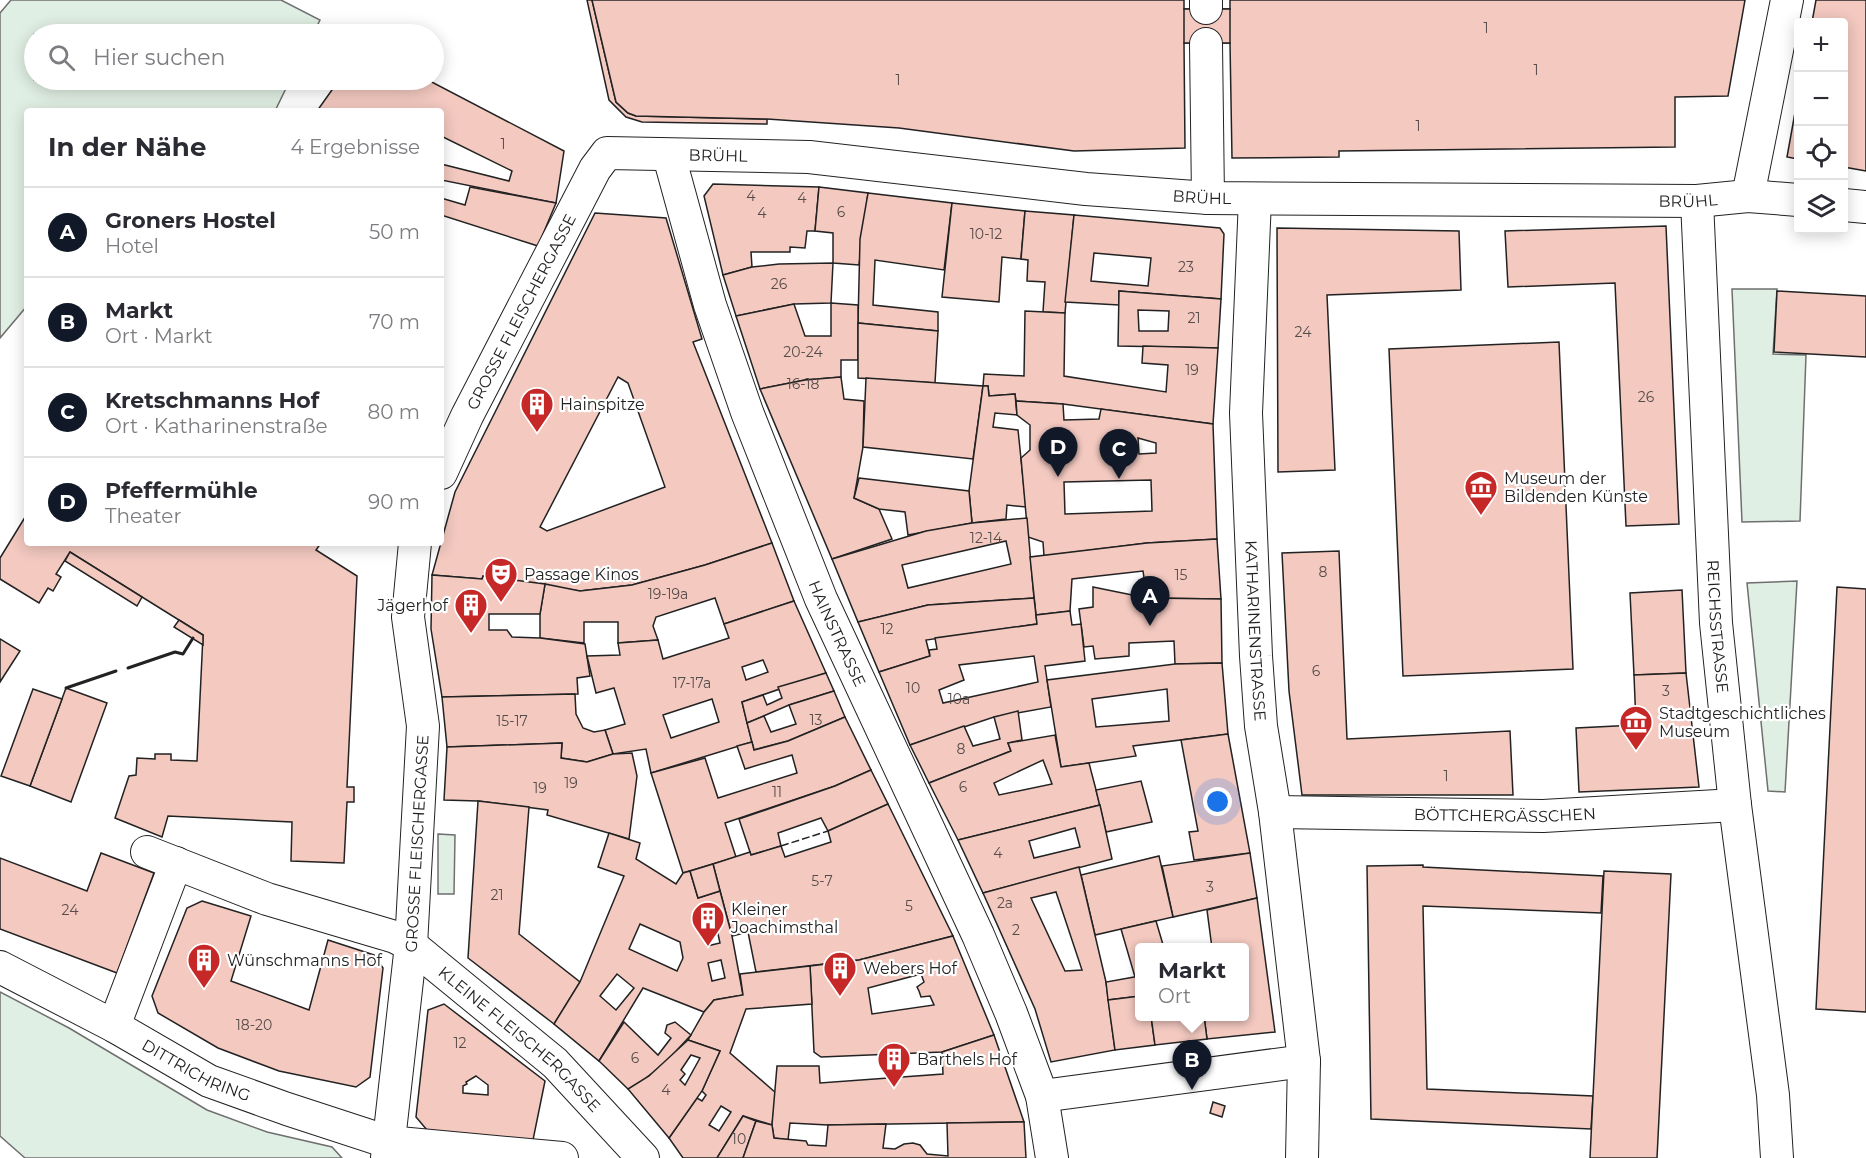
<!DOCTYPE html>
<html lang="de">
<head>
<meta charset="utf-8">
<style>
	:root { --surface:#fff; --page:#f7f7f7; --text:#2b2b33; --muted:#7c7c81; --line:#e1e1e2; --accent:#111827 }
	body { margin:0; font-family:Montserrat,sans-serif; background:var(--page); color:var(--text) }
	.controls { position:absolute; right:18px; top:18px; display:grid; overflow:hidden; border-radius:6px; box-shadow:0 3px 15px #0003 }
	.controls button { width:54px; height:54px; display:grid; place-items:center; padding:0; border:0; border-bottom:2px solid var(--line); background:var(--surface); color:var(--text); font:30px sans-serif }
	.you { position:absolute; left:1218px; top:802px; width:21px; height:21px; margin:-15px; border:4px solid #fff; border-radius:50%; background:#1a73e8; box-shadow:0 0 0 9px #1a73e833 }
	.badge { display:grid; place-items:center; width:39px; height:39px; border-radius:50%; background:var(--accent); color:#fff; font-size:20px; font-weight:700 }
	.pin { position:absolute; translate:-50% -50px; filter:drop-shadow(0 2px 3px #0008) }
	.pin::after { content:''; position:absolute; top:32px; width:21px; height:18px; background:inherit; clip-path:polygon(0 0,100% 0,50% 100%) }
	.popup { position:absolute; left:1135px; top:943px; width:114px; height:78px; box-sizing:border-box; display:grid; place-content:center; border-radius:6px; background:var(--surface); filter:drop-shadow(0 2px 4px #0005); font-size:20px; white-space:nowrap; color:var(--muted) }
	.popup b { font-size:22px; color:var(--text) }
	.popup::after { content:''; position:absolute; left:50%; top:100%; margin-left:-12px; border:12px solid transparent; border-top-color:var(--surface) }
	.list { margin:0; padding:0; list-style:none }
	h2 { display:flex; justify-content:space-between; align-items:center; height:78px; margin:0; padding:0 24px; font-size:26px }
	h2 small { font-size:20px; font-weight:400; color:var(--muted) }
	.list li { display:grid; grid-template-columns:39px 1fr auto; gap:18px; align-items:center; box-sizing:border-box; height:90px; padding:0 24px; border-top:2px solid var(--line) }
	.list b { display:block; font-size:22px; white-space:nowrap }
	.list p { margin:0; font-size:20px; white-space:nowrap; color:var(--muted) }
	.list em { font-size:20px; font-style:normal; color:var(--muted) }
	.icon { flex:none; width:33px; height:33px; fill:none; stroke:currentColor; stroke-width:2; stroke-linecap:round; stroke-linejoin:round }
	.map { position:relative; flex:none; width:1866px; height:1158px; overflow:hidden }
	.search { position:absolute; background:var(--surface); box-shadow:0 3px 15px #0003; left:24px; top:24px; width:420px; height:66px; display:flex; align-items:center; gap:15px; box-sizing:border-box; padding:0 21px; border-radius:33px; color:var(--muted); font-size:22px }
	.panel { position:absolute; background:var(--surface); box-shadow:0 3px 15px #0003; left:24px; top:108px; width:420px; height:438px; border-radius:6px }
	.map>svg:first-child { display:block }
	.green { fill:#e0efe3; stroke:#6f6f6f; stroke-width:1.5 }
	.building { fill:#f3c9c0; stroke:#222; stroke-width:1.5; fill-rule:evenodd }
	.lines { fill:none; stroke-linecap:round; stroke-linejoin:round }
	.minor-casing { stroke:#222; stroke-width:34 }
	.minor { stroke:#fff; stroke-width:32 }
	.fence { stroke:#222; stroke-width:1.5; stroke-dasharray:8 3; stroke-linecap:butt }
	.wall { stroke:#222; stroke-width:3 }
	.labels { text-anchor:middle; stroke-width:4.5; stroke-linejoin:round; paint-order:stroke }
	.number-label { font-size:14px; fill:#564c4a }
	.street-label { font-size:16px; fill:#222; stroke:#fff }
	.poi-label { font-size:16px; fill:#222; stroke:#fff; text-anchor:start }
</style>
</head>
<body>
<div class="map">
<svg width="1866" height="1158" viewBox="0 0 1866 1158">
	<rect width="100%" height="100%" fill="#fff"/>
	<!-- green -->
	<g class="green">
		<polygon points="11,0 281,0 320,20 313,34 34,34 34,80 290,80 275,111 27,111 27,306 0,338 0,13"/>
		<polygon points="1732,289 1777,289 1773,354 1806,355 1800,521 1742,522"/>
		<polygon points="1797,581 1785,792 1768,791 1747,583"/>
		<polygon points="438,834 455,835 454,894 438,894"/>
		<polygon points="0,992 69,1028 207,1110 267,1132 332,1147 342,1158 25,1158 0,1136"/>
	</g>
	<!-- building -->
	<g class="building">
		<polygon points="587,0 592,0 616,102 628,113 636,116 767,119 767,124 642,122 626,117 609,100"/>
		<polygon points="592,0 1184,0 1184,9 1230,9 1230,0 1745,0 1728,96 1675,97 1675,147 1339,151 1339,157 1232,158 1230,43 1184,43 1185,148 1074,151 899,128 767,119 636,116 628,113 616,102"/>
		<polygon points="1816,0 1866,0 1866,171 1844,167 1844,22 1812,22"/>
		<rect x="1184" y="9" width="46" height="34"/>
		<polygon points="339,80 428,80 564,151 556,203 441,180 441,164 509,181 512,171 441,136 441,111 317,111"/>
		<polygon points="1798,96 1798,159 1787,157"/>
		<polygon points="713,184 819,187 815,231 807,231 805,248 790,247 790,252 751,252 752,267 723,275 704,196"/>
		<polygon points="470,187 556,203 538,246 441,215 441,198 465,205"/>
		<polygon points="819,187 868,193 859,265 833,263 833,233 815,231"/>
		<polygon points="868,193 952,203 944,270 875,260 873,305 938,312 938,331 858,323 860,239"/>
		<polygon points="952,203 1025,211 1021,259 1002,257 999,302 942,297"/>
		<polygon points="1025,211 1074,215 1065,313 1043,312 1045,282 1027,281 1028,260 1021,259"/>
		<path d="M595,213l71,5 36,121 -9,3 79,201 -67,22 -73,20 -52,6 -97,-15 -1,3 -50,-4 23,-83zM618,377l10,6 37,104 -118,44 -7,-4z"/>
		<path d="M1074,215l146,13 4,6 -3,65 -102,-8v14l-54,-3zM1094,253l57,5 -3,28 -57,-5z"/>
		<polygon points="1666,226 1679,524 1626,526 1615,283 1508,287 1505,231"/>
		<polygon points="1277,228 1459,231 1461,290 1327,295 1335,470 1278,472"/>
		<polygon points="833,263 831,303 794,304 736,316 723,275 752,267 779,264"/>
		<path d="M1119,291l102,8 -3,49 -100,-2zM1138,310l31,1 -1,20h-29z"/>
		<polygon points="1777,291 1866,296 1866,357 1774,352"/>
		<polygon points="831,303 858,305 858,360 841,360 841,377 805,380 760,389 736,316 794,304 805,336 831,336"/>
		<polygon points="1025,311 1065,313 1064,376 1166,392 1168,365 1142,363 1143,346 1218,348 1213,424 1063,404 1016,401 1015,394 989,396 988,386 983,386 984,374 1024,376"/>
		<polygon points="858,323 938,331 935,383 858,378"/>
		<polygon points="1559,342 1573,669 1403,676 1389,349"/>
		<polygon points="841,377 844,399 864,401 863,447 854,498 879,509 892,539 832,559 760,389 805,380"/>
		<polygon points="866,378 983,386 973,459 863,447"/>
		<polygon points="983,386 988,386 989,396 1015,394 1017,415 995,413 993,427 1018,430 1026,507 1007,505 1006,519 972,523 969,491"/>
		<path d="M1016,401l47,3 1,16 35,-1 2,-10 112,15 4,115 -70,4 -103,13 -1,-14 -15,-5 -7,-79 9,-8v-25l-13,-10zM1138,438l18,5v10l-17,1zM1151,480l1,31 -87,3 -1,-32z"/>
		<polygon points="859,478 969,491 972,523 908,535 905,512 879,509 854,498"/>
		<polygon points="27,514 27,543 321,543 316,550 357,576 347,787 354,787 354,802 347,802 344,863 291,861 292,822 168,816 162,837 115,818 129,776 136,775 137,758 155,759 155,754 171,754 171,760 197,761 203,635 70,552 56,574 61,577 53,591 48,588 39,603 0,579 0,558"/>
		<path d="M1027,518l7,80 -106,7 -70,17 -26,-63 94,-28 46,-8zM1006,541l5,23 -103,24 -6,-23z"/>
		<polygon points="1217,539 1221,599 1147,598 1143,571 1072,579 1070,611 1036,615 1030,557 1147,543"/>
		<polygon points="772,543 794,601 724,624 715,598 656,617 653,626 658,640 618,643 618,622 584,622 584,643 540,638 540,614 545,584 580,591 632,585 705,565"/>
		<polygon points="1339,551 1347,739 1510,731 1513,795 1302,795 1289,691 1282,553"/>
		<polygon points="70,552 142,597 137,606 65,561"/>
		<polygon points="432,575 482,579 483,576 545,584 540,614 489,614 489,630 507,630 512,637 540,638 585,644 590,676 577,678 578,694 442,697 431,629"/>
		<polygon points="1093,587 1147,598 1221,599 1222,663 1175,664 1174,641 1129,643 1129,656 1095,659 1093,646 1084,647 1079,609 1093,607"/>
		<polygon points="1837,587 1866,589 1866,1012 1816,1009"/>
		<polygon points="1682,590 1686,673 1634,675 1630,593"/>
		<polygon points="1034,598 1037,624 926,640 930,656 879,672 858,622 928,605"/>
		<path d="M794,601l32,72 -84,29 10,40 -101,31 -5,-24 -33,5 -8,-24 20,-6 -11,-36 -18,5 -9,-37 33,-1 -2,-12 40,-3 5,19 66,-21 -5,-14zM763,660l5,12 -22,8 -4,-13zM712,699l7,23 -48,16 -8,-23z"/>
		<path d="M1070,611l2,14 9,-1 4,37 -40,5 6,41 -57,10 -84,28 -31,-73 51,-16 -1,-6 8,-1 -2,-11 102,-14 -1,-9zM1034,656l4,26 -95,21 -4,-13 25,-10 -5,-15z"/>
		<polygon points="179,620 203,635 203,645 174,627"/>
		<polygon points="0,639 20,651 0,682"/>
		<path d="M1222,663l6,71 -95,12 3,10 -75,11 -14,-87 128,-16zM1167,689l2,32 -73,6 -4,-28z"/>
		<polygon points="826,673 834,691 789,705 747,723 742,702 763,695 767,705 782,698 778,687"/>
		<polygon points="1686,673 1699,787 1579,792 1576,728 1636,725 1634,675"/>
		<polygon points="66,688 107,703 71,802 30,786"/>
		<polygon points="33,689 62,699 30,786 1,776"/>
		<polygon points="834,691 845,717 788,741 754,750 747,723 764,716 771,732 796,724 789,705"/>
		<polygon points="575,694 576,714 583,728 594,732 605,730 613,754 587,762 561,758 562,743 447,747 442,697"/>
		<polygon points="1018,711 1022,740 1008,743 1011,751 929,783 910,745 964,726 973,746 1000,739 994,717"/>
		<polygon points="845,717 871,770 835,786 725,823 736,857 683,873 651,773 705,758 718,798 797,773 792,755 745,769 737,746 752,742 754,750 788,741"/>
		<polygon points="1228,734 1250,853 1194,860 1189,832 1198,831 1181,740"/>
		<path d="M1055,735l6,32 28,-4 11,42 -142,35 -29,-57 82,-32 -3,-8zM1043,760l9,24 -53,11 -5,-12z"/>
		<polygon points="562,743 561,758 587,762 613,754 632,753 637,776 629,839 547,815 548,810 478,801 444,800 447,747"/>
		<polygon points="871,770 888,804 828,831 821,818 778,833 781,846 751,855 739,819 835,786"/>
		<polygon points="1141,781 1152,822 1106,832 1096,790"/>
		<polygon points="478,801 529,807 519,934 580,982 554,1024 468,958"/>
		<polygon points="888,804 953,936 859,960 756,972 748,932 732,936 713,864 750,852 751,855 781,846 785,857 831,842 828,831"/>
		<path d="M1100,805l12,54 -129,34 -25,-53zM1075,828l5,19 -46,11 -5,-17z"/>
		<path d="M609,833l31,10 -4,16 40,25 7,-11 7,-2 8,27 22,-7 12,45 11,59 -29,5 -10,12 -61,-24 -44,73 -45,-37 26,-42 44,-106 -26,-9zM640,924l40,18 3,16 -6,13 -48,-22zM716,925l4,18 -13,3 -5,-18zM721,960l4,18 -13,3 -4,-18zM617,974l17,14 -18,22 -16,-14z"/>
		<polygon points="101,853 154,873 117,973 0,929 0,858 87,891"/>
		<polygon points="1250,853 1257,898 1173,917 1162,866"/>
		<polygon points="1159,856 1173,917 1095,935 1081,875"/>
		<polygon points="713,864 720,891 698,898 690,871"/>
		<polygon points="1423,865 1423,867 1603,876 1601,913 1423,906 1427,1089 1593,1096 1591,1129 1371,1119 1367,866"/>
		<path d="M1079,867l27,115 9,68 -64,12 -16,-53 -52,-116zM1056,892l26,78 -17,1 -34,-73z"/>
		<polygon points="1604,871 1671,874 1657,1158 1590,1158"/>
		<polygon points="1257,898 1275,1032 1207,1039 1204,1016 1244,1016 1244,948 1212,948 1207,910"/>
		<polygon points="202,901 251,916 231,981 309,1010 328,940 374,955 383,968 370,1077 356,1087 279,1071 218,1048 158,1013 152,996 187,908"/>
		<polygon points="1156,921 1164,948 1140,948 1140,976 1135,977 1121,929"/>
		<path d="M953,936l41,99 -52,17 -121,5 -7,-5 -4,-86 49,-6zM921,974l3,8 -7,5 2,4 2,6 9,-1 4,9 -62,9 -4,-26z"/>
		<path d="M810,966l2,38 -66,5 -16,44 46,40 -4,32 -29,-9 -26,42h-34l-14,-20 28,-40 5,3 4,-6 -4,-4 18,-40 -32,-11 16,-28 10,-12 29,-5 -3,-21zM721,1106l10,6 -12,19 -10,-6z"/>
		<polygon points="1140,976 1140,996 1108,1000 1106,982"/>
		<polygon points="1140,996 1140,1016 1151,1016 1155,1045 1115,1050 1108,1000"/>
		<path d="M444,1004l101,77 -12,59 -106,-10 -11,-13 12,-107zM476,1076l12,9v10l-25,-2v-7l4,-2 -1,-2z"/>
		<polygon points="1151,1016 1204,1016 1207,1039 1155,1045"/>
		<polygon points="624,1022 658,1055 671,1038 665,1033 667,1025 675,1022 691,1035 665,1063 632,1089 628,1089 599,1061"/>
		<polygon points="994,1035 1024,1122 828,1125 790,1123 788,1140 774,1138 772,1125 777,1066 819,1066 820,1083 943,1074 942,1052"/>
		<path d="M688,1040l32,11 -18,40 -33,47 -41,-49 21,-13zM691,1055l9,3 -15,27 -5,-5 5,-6 -4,-4z"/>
		<polygon points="1213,1102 1225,1106 1222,1117 1210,1113"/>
		<polygon points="743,1116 756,1121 743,1158 717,1158"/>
		<polygon points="756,1121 772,1125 774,1138 806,1141 808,1145 826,1146 828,1125 886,1124 883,1148 895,1149 904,1144 913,1143 920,1145 927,1154 948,1156 947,1123 1024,1122 1026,1158 743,1158"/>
	</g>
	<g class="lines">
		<defs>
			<g id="minor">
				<polyline points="1206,0 1206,8"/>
				<polyline points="1206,44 1208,198"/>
				<path id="s1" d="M669,156l41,149 37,107 74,187 157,336 33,78 31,83 10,62"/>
				<polyline points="1748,196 1787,0"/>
				<path id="s2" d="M1255,199l-9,214 10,243 5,70 14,86 29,249 -2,97"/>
				<path id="s3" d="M1697,201l19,422 19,182 38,290 4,63"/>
				<polyline points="1844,205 1866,207"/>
				<path id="s4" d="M441,473l26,-57 128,-247 12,-16 202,4 277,32 122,9 489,3 51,-5 50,4"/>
				<path id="s5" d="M1275,812l268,4 192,-11"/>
				<path id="s6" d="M147,852l120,47 128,38 16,8 144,118 88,95"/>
				<path id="s7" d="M0,967l114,59 95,55 78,28 101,33 174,16"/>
				<polyline points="114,1026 176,863"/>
				<polyline points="1042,1096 1304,1061"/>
				<path id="s8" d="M387,1158l24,-213 12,-219 -15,-109 7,-74"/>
			</g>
		</defs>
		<!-- minor casing -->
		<use href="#minor" class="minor-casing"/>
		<!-- minor -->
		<use href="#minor" class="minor"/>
		<!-- fence -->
		<polyline class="fence" points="781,846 828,831"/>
		<!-- wall -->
		<g class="wall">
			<polyline points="128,668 175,652 183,654 193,638"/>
			<polyline points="66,688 116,671"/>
		</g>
	</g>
	<!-- icons -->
	<defs>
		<symbol id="building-pin" viewBox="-11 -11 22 30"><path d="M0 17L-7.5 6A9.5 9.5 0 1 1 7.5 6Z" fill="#c62828" stroke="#fff"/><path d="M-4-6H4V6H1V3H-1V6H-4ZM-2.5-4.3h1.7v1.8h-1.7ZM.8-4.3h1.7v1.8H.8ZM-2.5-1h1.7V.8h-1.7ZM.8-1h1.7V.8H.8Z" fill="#fff"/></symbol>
		<symbol id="museum-pin" viewBox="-11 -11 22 30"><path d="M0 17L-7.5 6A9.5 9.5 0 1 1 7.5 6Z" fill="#c62828" stroke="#fff"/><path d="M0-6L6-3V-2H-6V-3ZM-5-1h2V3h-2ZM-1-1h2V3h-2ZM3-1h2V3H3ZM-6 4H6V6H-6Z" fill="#fff"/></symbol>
		<symbol id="theatre-pin" viewBox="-11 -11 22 30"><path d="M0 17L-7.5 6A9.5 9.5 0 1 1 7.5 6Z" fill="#c62828" stroke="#fff"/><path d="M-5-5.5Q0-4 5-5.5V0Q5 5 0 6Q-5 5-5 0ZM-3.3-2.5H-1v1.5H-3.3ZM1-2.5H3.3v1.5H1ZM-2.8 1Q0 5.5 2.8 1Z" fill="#fff"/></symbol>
	</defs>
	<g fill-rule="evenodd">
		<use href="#building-pin" x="518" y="385" width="38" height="52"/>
		<use href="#museum-pin" x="1462" y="468" width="38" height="52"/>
		<use href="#theatre-pin" x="482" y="555" width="38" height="52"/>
		<use href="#building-pin" x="452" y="586" width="38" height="52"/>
		<use href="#museum-pin" x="1617" y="703" width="38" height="52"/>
		<use href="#building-pin" x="689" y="899" width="38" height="52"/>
		<use href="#building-pin" x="185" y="941" width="38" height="52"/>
		<use href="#building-pin" x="821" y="949" width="38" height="52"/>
		<use href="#building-pin" x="875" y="1040" width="38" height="52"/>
	</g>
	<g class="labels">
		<!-- number labels -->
		<g class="number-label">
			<text x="1486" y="33">1</text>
			<text x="1536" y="75">1</text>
			<text x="898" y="85">1</text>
			<text x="1418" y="131">1</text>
			<text x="503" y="149">1</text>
			<text x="751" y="201">4</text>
			<text x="802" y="203">4</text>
			<text x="841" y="217">6</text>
			<text x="762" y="218">4</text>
			<text x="986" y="239">10-12</text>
			<text x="1186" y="272">23</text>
			<text x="779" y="289">26</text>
			<text x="1194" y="323">21</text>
			<text x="1303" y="337">24</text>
			<text x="803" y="357">20-24</text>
			<text x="1192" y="375">19</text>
			<text x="803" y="389">16-18</text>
			<text x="1646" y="402">26</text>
			<text x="986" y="543">12-14</text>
			<text x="1323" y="577">8</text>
			<text x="1181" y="580">15</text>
			<text x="668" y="599">19-19a</text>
			<text x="887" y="634">12</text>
			<text x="1316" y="676">6</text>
			<text x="692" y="688">17-17a</text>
			<text x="913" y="693">10</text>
			<text x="1666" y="696">3</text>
			<text x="959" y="704">10a</text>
			<text x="816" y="725">13</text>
			<text x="512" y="726">15-17</text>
			<text x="961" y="754">8</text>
			<text x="1446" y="781">1</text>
			<text x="571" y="788">19</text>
			<text x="963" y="792">6</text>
			<text x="540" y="793">19</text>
			<text x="777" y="797">11</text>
			<text x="998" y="858">4</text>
			<text x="822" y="886">5-7</text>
			<text x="1210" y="892">3</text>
			<text x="497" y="900">21</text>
			<text x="1005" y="908">2a</text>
			<text x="909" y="911">5</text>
			<text x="70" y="915">24</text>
			<text x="1016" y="935">2</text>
			<text x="254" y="1030">18-20</text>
			<text x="460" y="1048">12</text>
			<text x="635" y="1063">6</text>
			<text x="666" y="1095">4</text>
			<text x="739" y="1144">10</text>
		</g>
		<!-- street labels -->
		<g class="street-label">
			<text dy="6" stroke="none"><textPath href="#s4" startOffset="472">BRÜHL</textPath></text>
			<text dy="6" stroke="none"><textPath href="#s4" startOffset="958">BRÜHL</textPath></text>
			<text dy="6" stroke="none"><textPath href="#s4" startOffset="1444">BRÜHL</textPath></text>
			<text dy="6" stroke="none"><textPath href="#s4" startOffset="180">GROSSE FLEISCHERGASSE</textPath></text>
			<text dy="6" stroke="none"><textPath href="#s3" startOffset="426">REICHSSTRASSE</textPath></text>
			<text dy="6" stroke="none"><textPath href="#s2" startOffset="432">KATHARINENSTRASSE</textPath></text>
			<text dy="6" stroke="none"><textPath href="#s1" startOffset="507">HAINSTRASSE</textPath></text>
			<text dy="6" stroke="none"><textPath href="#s5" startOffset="230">BÖTTCHERGÄSSCHEN</textPath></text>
			<text dy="6" stroke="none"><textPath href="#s8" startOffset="316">GROSSE FLEISCHERGASSE</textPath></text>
			<text dy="6" stroke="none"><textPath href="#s6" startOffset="424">KLEINE FLEISCHERGASSE</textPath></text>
			<text dy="6" stroke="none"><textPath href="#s7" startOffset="222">DITTRICHRING</textPath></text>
		</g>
		<!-- poi labels -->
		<g class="poi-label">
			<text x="560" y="410">Hainspitze</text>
			<text x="1504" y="484">Museum der<tspan x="1504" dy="18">Bildenden Künste</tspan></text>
			<text x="524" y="580">Passage Kinos</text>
			<text x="448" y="611" text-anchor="end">Jägerhof</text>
			<text x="1659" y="719">Stadtgeschichtliches<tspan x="1659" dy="18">Museum</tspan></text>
			<text x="731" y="915">Kleiner<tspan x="731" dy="18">Joachimsthal</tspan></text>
			<text x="227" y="966">Wünschmanns Hof</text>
			<text x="863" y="974">Webers Hof</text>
			<text x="917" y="1065">Barthels Hof</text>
		</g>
	</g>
</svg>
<div class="controls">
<button>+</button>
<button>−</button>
<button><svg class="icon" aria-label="locate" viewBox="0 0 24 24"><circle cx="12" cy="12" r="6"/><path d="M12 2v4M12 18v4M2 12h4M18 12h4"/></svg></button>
<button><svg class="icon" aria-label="layers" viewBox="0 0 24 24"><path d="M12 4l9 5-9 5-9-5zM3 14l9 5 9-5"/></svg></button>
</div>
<div class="you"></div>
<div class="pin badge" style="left:1150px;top:626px">A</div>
<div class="pin badge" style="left:1192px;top:1090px">B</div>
<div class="popup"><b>Markt</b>Ort</div>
<div class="pin badge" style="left:1119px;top:479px">C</div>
<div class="pin badge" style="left:1058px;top:477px">D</div>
<div class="search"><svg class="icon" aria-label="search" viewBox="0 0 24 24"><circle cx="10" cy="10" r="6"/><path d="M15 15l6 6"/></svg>Hier suchen</div>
<section class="panel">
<h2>In der Nähe<small>4 Ergebnisse</small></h2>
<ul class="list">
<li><span class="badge">A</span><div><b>Groners Hostel</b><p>Hotel</p></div><em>50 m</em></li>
<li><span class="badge">B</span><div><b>Markt</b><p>Ort · Markt</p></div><em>70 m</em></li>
<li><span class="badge">C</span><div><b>Kretschmanns Hof</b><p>Ort · Katharinenstraße</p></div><em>80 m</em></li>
<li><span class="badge">D</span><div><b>Pfeffermühle</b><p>Theater</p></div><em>90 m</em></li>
</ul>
</section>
</div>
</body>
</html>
